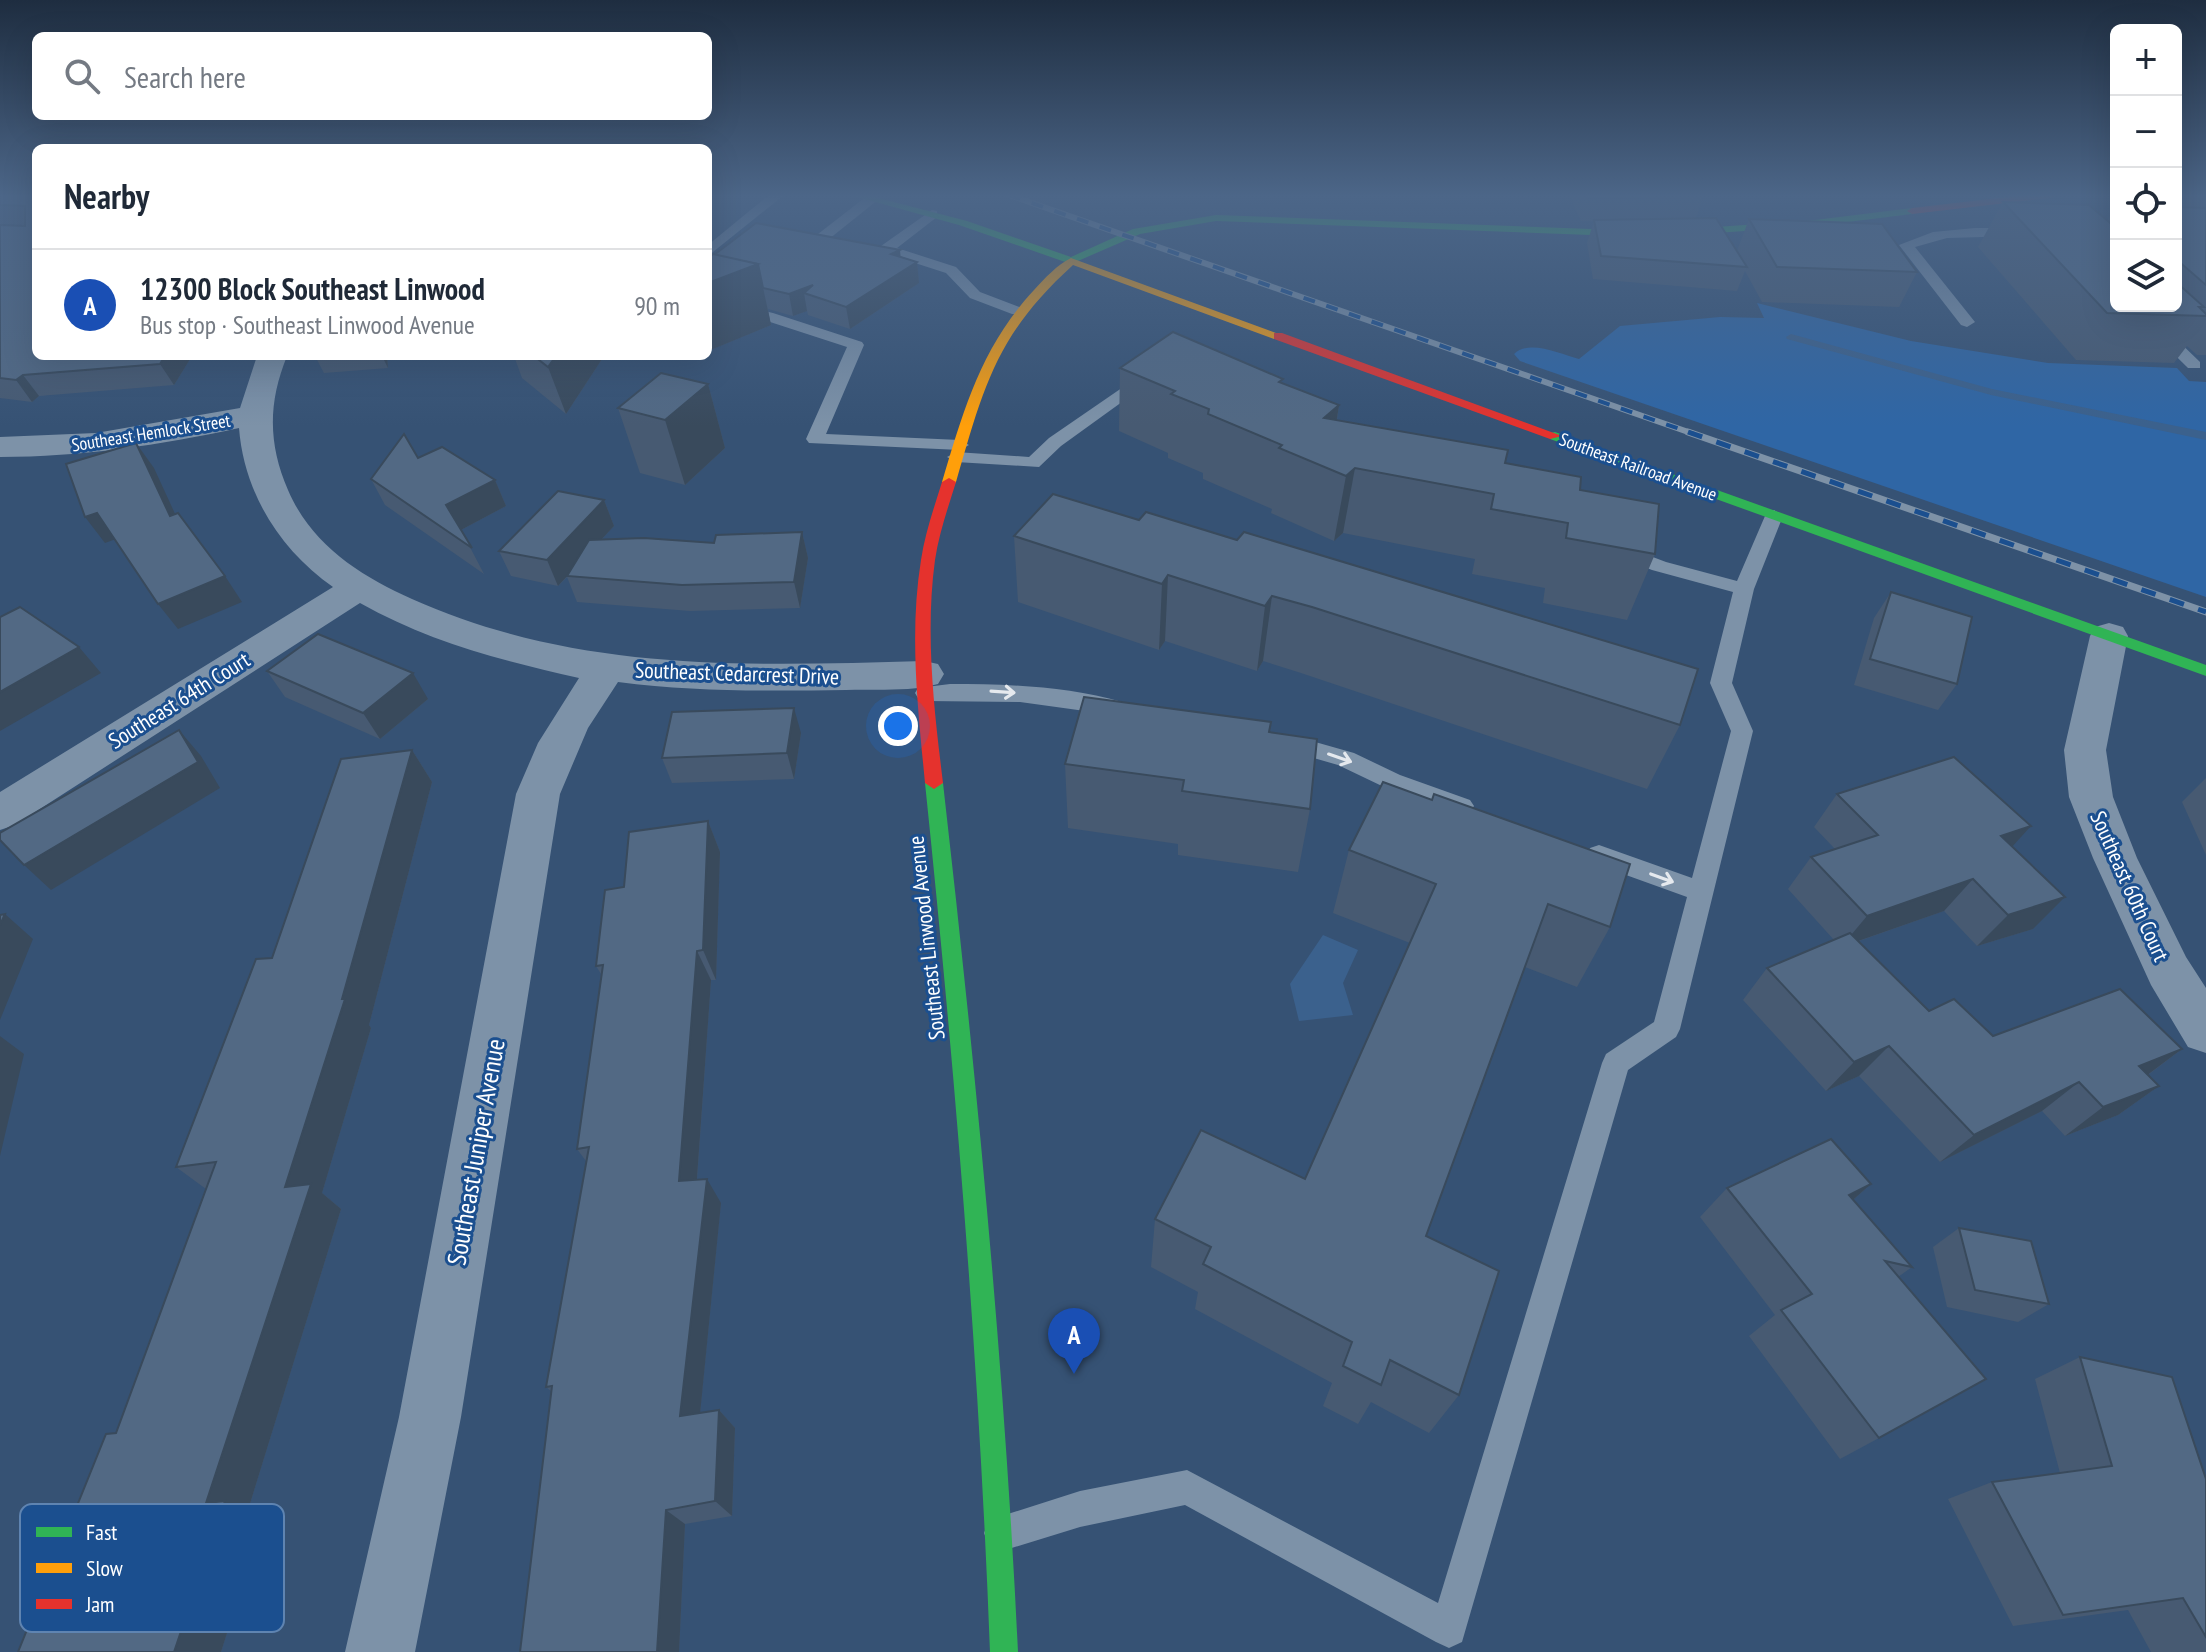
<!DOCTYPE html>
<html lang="en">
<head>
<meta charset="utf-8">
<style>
	:root { --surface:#fff; --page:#f6f6f7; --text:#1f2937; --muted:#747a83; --line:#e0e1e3; --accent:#7c3aed }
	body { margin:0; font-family:"PT Sans Narrow",sans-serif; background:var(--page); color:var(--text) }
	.controls { position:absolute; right:24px; top:24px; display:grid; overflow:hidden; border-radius:12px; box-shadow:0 8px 32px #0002 }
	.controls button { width:72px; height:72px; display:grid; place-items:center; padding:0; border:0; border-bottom:2px solid var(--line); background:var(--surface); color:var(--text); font:40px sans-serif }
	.you { position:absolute; left:898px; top:726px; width:28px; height:28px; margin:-20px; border:6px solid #fff; border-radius:50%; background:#1a73e8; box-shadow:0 0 0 12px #1a73e833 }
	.badge { display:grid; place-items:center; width:52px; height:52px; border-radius:50%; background:var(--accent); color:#fff; font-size:26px; font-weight:700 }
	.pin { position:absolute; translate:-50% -66px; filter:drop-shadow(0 2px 4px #0008) }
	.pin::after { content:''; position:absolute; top:42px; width:28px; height:24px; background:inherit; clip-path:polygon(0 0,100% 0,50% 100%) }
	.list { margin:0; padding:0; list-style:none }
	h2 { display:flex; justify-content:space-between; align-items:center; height:104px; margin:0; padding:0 32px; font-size:34px }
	h2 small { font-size:26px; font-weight:400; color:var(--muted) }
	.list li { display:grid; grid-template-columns:52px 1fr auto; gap:24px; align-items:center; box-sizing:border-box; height:112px; padding:0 32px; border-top:2px solid var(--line) }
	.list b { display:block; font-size:30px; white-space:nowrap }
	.list p { margin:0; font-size:26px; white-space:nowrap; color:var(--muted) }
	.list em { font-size:26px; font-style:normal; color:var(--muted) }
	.icon { flex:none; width:44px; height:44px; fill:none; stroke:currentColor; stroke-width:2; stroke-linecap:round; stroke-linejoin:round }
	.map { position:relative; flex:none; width:2206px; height:1652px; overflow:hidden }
	.search { position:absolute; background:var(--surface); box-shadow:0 8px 32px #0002; left:32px; top:32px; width:680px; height:88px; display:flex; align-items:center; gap:20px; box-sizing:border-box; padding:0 28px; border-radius:12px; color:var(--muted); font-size:30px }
	.panel { position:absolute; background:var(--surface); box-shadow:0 8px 32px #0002; left:32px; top:144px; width:680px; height:216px; border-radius:12px }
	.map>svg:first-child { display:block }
	.green { fill:#2f66a5 }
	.water { fill:#3b618d }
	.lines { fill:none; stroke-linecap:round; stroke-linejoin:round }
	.stream { fill:#3b618d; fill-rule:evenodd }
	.lane { fill:#7d92a8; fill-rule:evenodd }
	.street { fill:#7d92a8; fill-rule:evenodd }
	.fast { fill:#30b455; fill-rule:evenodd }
	.slow { fill:#ff9f0a; fill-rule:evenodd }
	.jam { fill:#e5322d; fill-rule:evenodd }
	.rail-far1-casing { stroke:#7e92a7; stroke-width:6 }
	.rail-casing { stroke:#7e92a7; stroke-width:7 }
	.rail-far1 { stroke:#1b4f8f; stroke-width:4; stroke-dasharray:12; stroke-linecap:butt }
	.rail { stroke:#1b4f8f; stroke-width:5; stroke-dasharray:15; stroke-linecap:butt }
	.wall { fill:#475a72 }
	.shaded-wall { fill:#394a5c }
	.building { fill:#526984; stroke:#394a5c; stroke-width:2 }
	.oneway { stroke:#e5e9ee }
	.labels { text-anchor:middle; stroke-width:6; stroke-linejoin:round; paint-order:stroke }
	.far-street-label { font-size:18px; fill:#fff; stroke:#1b4f8f }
	.street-label { font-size:22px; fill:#fff; stroke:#1b4f8f }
	.near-street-label { font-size:26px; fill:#fff; stroke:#1b4f8f }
	.key { fill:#1b4f8f; stroke:#5f84b1; stroke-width:2 }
	.key-label { font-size:22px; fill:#fff }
</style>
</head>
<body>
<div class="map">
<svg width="2206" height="1652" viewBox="0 0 2206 1652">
	<rect width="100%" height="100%" fill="#365274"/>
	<!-- green -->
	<path class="green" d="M1757,303l154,38 137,22 129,5 12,13 17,1v215l-686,-236 -6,-7c15,-15 46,0 65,5l41,-33 100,-9 44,1z"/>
	<!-- water -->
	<polygon class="water" points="1323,935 1358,950 1343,983 1353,1015 1299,1021 1290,984"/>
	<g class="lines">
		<!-- stream -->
		<polygon class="stream" points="1791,334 1992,389 2206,432 2206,440 1991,395 1787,339 1786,337"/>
		<!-- lane -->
		<g class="lane">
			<polygon points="769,195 784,195 708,256 708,245"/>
			<polygon points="867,196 879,199 819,247 809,247 809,241"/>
			<polygon points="932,210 937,211 937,217 897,248 956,267 980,292 1022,308 1022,314 1012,314 970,298 946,273 881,252 881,246"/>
			<polygon points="1975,228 2018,228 2025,232 2018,236 1947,238 1915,247 1975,322 1967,327 1961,325 1899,245 1933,232"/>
			<polygon points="708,298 773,313 862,342 864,345 826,434 960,440 969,445 960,450 809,443 806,439 847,347 764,320 708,308"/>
			<polygon points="2125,306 2142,306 2200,362 2200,368 2188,368"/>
			<polygon points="1145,372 1153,377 1151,381 1061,446 1039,467 956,462 947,457 956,452 1029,457 1049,438"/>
			<polygon points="1774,510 1783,516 1754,589 1732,683 1753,731 1680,1029 1676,1037 1628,1070 1462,1642 1449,1648 1436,1642 1185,1505 1080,1527 1002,1551 989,1546 984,1533 989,1520 1080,1491 1187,1470 1438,1603 1602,1063 1606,1054 1654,1022 1687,897 1590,862 1587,855 1590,848 1599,845 1692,878 1731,731 1710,683 1733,592 1652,570 1614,555 1611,551 1621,545 1666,562 1737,581 1765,516"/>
			<path d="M950,684c56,0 117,2 172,18l3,5 -3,5 -8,3 -94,-13 -94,-1 -8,-3 -3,-5 3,-5z"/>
			<polygon points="1287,734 1354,753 1400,775 1470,800 1474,806 1470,812 1462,815 1384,787 1338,765 1279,748 1276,742 1279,736"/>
		</g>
		<!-- street -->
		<g class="street">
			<path d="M257,356h30c-19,47 -19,88 1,134 23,54 72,86 124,109 166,74 335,67 512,62l14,3 6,10 -6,10c-29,8 -62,5 -92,6 -76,1 -152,2 -228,-8l-30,46 -28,66 -99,623 -46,235h-70l54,-235 117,-623 22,-51 41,-65c-76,-17 -150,-36 -219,-75l-345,222 -15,5v-38l333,-205c-53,-37 -89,-94 -94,-159 -79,17 -158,29 -239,29v-20l96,-4 144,-25z"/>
			<polygon points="2109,623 2123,627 2128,636 2106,750 2113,797 2137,858 2186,957 2206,988 2206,1053 2188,1047 2151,985 2093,858 2069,797 2064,750 2090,636 2095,627"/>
		</g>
		<!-- fast -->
		<g class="fast">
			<polygon points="850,195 867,195 967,221 1071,257 1133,229 1216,215 1591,229 1687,229 1815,220 1912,208 1917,211 1912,214 1815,226 1687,235 1591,235 1216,221 1140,234 1071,264 959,225"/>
			<polygon points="1555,432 2206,665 2206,676 1550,439 1550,433"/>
			<path d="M934,777l9,6c33,289 61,578 75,869h-28c-11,-291 -35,-580 -65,-869z"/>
		</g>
		<!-- slow -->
		<path class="slow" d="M1071,258l213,78 -10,3 -201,-74c-77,70 -89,121 -117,217l-2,3h-10l-2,-3c22,-73 39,-135 92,-192 10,-11 24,-26 37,-32z"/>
		<!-- jam -->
		<g class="jam">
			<polygon points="2024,195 2055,195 2050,198 1912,214 1907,211 1912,208"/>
			<polygon points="1274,333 1282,333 1562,436 1550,439 1274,339"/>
			<path d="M949,478l7,4c-8,26 -17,51 -21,78 -10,74 -1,149 8,223l-9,6 -9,-6c-7,-74 -16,-149 -4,-223 4,-27 13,-52 21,-78z"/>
		</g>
		<defs>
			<polyline id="rail-far1" points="1009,195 1694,434"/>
			<polyline id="rail" points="1688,432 2206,612"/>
		</defs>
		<!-- rail-far1 casing -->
		<use href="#rail-far1" class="rail-far1-casing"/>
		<!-- rail casing -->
		<use href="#rail" class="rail-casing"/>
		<!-- rail-far1 -->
		<use href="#rail-far1" class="rail-far1"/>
		<!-- rail -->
		<use href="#rail" class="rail"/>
	</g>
	<!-- wall -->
	<g class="wall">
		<polygon points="0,195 36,195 192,356 174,385 39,396 32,402 0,398 0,225 25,225 0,224"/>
		<polygon points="1569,195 1702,195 1703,197 1696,218 1737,251 1749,219 1917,272 1899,307 1762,302 1745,271 1737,291 1593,279 1587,243 1594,221 1581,221"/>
		<polygon points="2191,195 2206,195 2206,355 2197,355 2187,346 2174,363 2076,360 1978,247 2003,202 2107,220 2116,206 2116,306 2176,306 2176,207 2183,208"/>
		<polygon points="900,256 917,262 919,283 850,329 808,315 807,311 793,316 768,309 771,325 708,351 708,258"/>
		<polygon points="315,356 387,356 388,368 324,373"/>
		<polygon points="514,356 604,356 566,414 522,378"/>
		<polygon points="1120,368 1282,384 1339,405 1337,420 1505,463 1580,490 1655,554 1627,620 1543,603 1545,588 1472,574 1475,559 1343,533 1334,541 1271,513 1272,509 1203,479 1203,473 1168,458 1168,453 1119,431"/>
		<polygon points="708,384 725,448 685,485 640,473 618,408"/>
		<polygon points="418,458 495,480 506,506 461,530 484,574 385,505 371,479"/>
		<polygon points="1053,494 1680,725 1647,789 1301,673 1263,661 1257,671 1165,641 1159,650 1018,602 1014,536"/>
		<polygon points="604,500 614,526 601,540 714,543 802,532 808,558 800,608 690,611 577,602 567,577 558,586 511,576 499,551"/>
		<polygon points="1891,592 1957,684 1938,710 1854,685 1874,618"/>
		<polygon points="267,671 428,699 380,739 285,697"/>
		<polygon points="1270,732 1310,809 1298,872 1178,855 1178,844 1068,828 1065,764"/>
		<polygon points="801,733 794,779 672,783 662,758"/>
		<polygon points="412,750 432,782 369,1025 371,1028 322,1193 341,1209 248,1510 264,1516 221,1652 116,1433 206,1189 176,1167"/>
		<polygon points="2206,778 2206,855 2182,802"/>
		<polygon points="1383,782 1610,927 1577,987 1525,967 1426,1236 1459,1395 1429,1433 1371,1402 1358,1424 1323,1406 1332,1383 1195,1309 1198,1292 1151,1267 1155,1219 1305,1179 1410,943 1333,913 1349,850"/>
		<polygon points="1837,794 2012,847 2033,929 1977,946 1944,911 1859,941 1929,1011 1993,1036 2182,1049 2148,1075 2159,1086 2118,1115 2065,1136 2042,1111 1940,1162 1859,1076 1826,1091 1743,1000 1767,968 1834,940 1788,889 1811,857 1835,849 1814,827"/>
		<polygon points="708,821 720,852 716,980 711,980 697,1180 721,1203 700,1413 719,1410 735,1428 732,1516 685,1524 679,1652 552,1392 546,1387 586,1161 577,1149 601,974 596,966 624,887"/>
		<polygon points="1871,1184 1853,1200 1912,1267 1898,1277 1879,1438 1840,1459 1749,1336 1775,1315 1700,1217 1727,1188"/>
		<polygon points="1959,1228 2049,1304 2018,1322 1947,1307 1933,1247"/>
		<polygon points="2080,1357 2206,1479 2206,1652 2151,1652 2128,1610 2013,1626 1948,1499 1992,1482 2060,1473 2035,1379"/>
	</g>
	<!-- shaded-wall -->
	<g class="shaded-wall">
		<polygon points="900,250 902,271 917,262 919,283 850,329 846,307 891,254"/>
		<polygon points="758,264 771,325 708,351 708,283"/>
		<polygon points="813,285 804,293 807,311 793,316 789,294"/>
		<polygon points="165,356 192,356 174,385 160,364"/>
		<polygon points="382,356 387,356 388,368"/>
		<polygon points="556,356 604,356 566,414 548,367"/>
		<polygon points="23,375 39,396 32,402 16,380"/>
		<polygon points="708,384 725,448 685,485 665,420"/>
		<polygon points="1339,405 1329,469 1324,418"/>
		<polygon points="136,443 154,468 188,542 170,516"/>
		<polygon points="1355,468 1343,533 1334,541 1346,476"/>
		<polygon points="495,480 506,506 459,531 446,505"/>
		<polygon points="604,500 614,526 558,586 547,560"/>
		<polygon points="97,513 116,539 105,543 85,517"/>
		<polygon points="802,532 808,558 800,608 794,582"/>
		<polygon points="1168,575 1165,641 1159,650 1162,584"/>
		<polygon points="225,576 242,602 178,629 158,604"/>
		<polygon points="1272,596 1263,661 1257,671 1265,606"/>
		<polygon points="79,647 101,673 0,731 0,692"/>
		<polygon points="413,673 428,699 380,739 363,713"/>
		<polygon points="794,708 801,733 794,779 787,753"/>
		<polygon points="179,730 201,756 220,788 51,890 24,865"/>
		<polygon points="412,750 432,782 369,1025 371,1028 322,1193 341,1209 248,1510 264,1516 221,1652 174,1652 206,1503 285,1187 342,999"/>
		<polygon points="708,821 720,852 716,980 703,950"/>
		<polygon points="2031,826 2001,859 2001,836"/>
		<polygon points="1973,879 1944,911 1841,947 1867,916"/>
		<polygon points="2065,897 2033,929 1977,946 2008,915"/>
		<polygon points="5,914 33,939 0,1020 0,925"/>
		<polygon points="697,951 711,980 695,1206 679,1181"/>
		<polygon points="0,1036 24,1054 0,1156"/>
		<polygon points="1889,1046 1859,1076 1826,1091 1854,1062"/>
		<polygon points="2182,1049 2142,1079 2139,1066"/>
		<polygon points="2079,1082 2042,1111 1940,1162 1974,1135"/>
		<polygon points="2159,1086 2118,1115 2065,1136 2103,1107"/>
		<polygon points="707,1179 721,1203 698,1434 680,1416"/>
		<polygon points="1871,1184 1837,1214 1849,1195"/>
		<polygon points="719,1410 735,1428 732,1516 715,1501"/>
		<polygon points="666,1510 685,1524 679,1652 657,1652"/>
	</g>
	<!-- building -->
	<g class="building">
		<polygon points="0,195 36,195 36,356 165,356 160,364 23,375 16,380 0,378 0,225 25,226 25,206 0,205"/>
		<polygon points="1586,195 1702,195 1703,197 1588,198"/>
		<polygon points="2003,202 2089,205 2116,228 2116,306 2176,306 2176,282 2204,307 2199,307 2206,314 2206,316 2107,313"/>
		<polygon points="2176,207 2206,208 2206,285 2176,259"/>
		<polygon points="1716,218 1747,267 1601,256 1594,220"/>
		<polygon points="1749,219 1882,224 1917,272 1777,267"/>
		<polygon points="756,223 900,250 891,254 917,262 846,307 804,293 813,285 789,294 763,288 758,264 714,255"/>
		<polygon points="713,254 758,264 708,283 708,258"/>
		<polygon points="1173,332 1283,379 1279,382 1339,405 1324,418 1508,450 1505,463 1581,477 1580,490 1659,504 1655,554 1566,538 1568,523 1491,509 1494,494 1355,468 1346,476 1279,448 1282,445 1208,414 1209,409 1171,394 1175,391 1120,368"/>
		<polygon points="534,356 556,356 548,367"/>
		<polygon points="661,373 708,384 665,420 618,408"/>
		<polygon points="404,434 418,458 442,447 495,480 446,505 472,548 371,479"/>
		<polygon points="136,443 170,516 178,513 225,576 158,604 97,513 85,517 66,464"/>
		<polygon points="558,491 604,500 547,560 499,551"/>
		<polygon points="1053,494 1139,520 1146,512 1237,540 1244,532 1698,669 1680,725 1312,607 1272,596 1265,606 1168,575 1162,584 1014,536"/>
		<polygon points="802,532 794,582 682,585 567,576 589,540 644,538 714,543 716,535"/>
		<polygon points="1891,592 1972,617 1957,684 1870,659"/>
		<polygon points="20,607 79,647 0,692 0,617"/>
		<polygon points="318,634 413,673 363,713 267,671"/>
		<polygon points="1084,697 1271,722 1269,732 1317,739 1310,809 1182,791 1184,780 1065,764"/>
		<polygon points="794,708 787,753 662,758 672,712"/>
		<polygon points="179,730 198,762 24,865 0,840 0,833"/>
		<polygon points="412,750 342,999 345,999 285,1187 311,1184 206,1503 225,1501 174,1652 18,1652 106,1434 116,1433 216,1162 176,1167 256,959 272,958 341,759"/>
		<polygon points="1954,757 2031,826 2001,836 2065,897 2008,915 1973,879 1867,916 1811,857 1878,835 1837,794"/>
		<polygon points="1383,782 1432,800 1434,794 1630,864 1610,927 1548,904 1426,1236 1499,1271 1459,1395 1390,1360 1381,1385 1343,1366 1352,1342 1203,1264 1211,1247 1155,1219 1201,1130 1305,1179 1436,884 1349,850"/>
		<polygon points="708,821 703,950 697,951 679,1181 707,1179 680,1416 719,1410 715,1501 666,1510 657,1652 520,1652 552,1386 546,1387 589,1147 577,1149 603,965 596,966 605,890 624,887 629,832"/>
		<polygon points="5,914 0,925 0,915"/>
		<polygon points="1850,933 1929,1011 1954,999 1993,1036 2120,989 2182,1049 2139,1066 2159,1086 2103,1107 2079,1082 1974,1135 1889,1046 1854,1062 1767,968"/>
		<polygon points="1831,1139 1871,1184 1849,1195 1912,1267 1885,1261 1986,1379 1879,1438 1781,1310 1812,1294 1727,1188"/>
		<polygon points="1959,1228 2031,1241 2049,1304 1975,1290"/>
		<polygon points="2080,1357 2172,1377 2206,1479 2206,1637 2183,1598 2063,1615 1992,1482 2112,1466"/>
	</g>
	<!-- one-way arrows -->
	<defs><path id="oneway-shaft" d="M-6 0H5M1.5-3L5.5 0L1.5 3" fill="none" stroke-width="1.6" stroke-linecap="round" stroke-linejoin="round" transform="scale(2)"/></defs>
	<g class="oneway">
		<use href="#oneway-shaft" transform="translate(1003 692) rotate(4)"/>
		<use href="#oneway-shaft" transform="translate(1340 758) rotate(19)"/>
		<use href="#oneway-shaft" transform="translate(1662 878) rotate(20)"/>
	</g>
	<!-- sky -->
	<linearGradient id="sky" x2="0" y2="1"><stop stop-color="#1e2d40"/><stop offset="0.46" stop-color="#4c6688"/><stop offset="1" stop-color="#4c6688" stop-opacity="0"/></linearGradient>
	<rect width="2206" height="426" fill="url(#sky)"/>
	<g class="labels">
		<!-- far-street labels -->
		<g class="far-street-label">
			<text transform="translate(151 433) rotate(-9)" y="6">Southeast Hemlock Street</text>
			<text transform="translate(1638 467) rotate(20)" y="6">Southeast Railroad Avenue</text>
		</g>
		<!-- street labels -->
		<g class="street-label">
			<text transform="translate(737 673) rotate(2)" y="8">Southeast Cedarcrest Drive</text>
			<text transform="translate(179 700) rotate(-32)" y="8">Southeast 64th Court</text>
			<text transform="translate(2130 886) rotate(66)" y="8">Southeast 60th Court</text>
			<text transform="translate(926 938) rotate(-96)" y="8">Southeast Linwood Avenue</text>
		</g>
		<!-- near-street labels -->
		<g class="near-street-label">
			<text transform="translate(476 1152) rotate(-80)" y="9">Southeast Juniper Avenue</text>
		</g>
	</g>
	<!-- legend -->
	<rect x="20" y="1504" width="264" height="128" rx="12" class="key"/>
	<rect x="36" y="1527" width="36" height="10" fill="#30b455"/>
	<rect x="36" y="1563" width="36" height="10" fill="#ff9f0a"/>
	<rect x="36" y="1599" width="36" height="10" fill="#e5322d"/>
	<g class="key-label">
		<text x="86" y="1540">Fast</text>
		<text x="86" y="1576">Slow</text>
		<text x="86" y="1612">Jam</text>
	</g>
</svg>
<div class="controls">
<button>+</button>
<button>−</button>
<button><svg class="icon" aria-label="locate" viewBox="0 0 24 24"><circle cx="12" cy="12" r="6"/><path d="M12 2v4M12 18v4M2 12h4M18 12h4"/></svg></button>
<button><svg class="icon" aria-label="layers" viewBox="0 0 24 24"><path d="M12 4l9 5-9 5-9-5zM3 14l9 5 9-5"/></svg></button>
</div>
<div class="you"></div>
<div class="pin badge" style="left:1074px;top:1374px;background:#1a4fb4">A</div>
<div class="search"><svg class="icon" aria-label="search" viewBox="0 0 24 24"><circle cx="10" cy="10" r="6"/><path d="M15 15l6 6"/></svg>Search here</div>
<section class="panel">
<h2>Nearby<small></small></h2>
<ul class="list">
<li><span class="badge" style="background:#1a4fb4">A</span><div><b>12300 Block Southeast Linwood</b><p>Bus stop · Southeast Linwood Avenue</p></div><em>90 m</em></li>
</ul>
</section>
</div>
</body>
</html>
